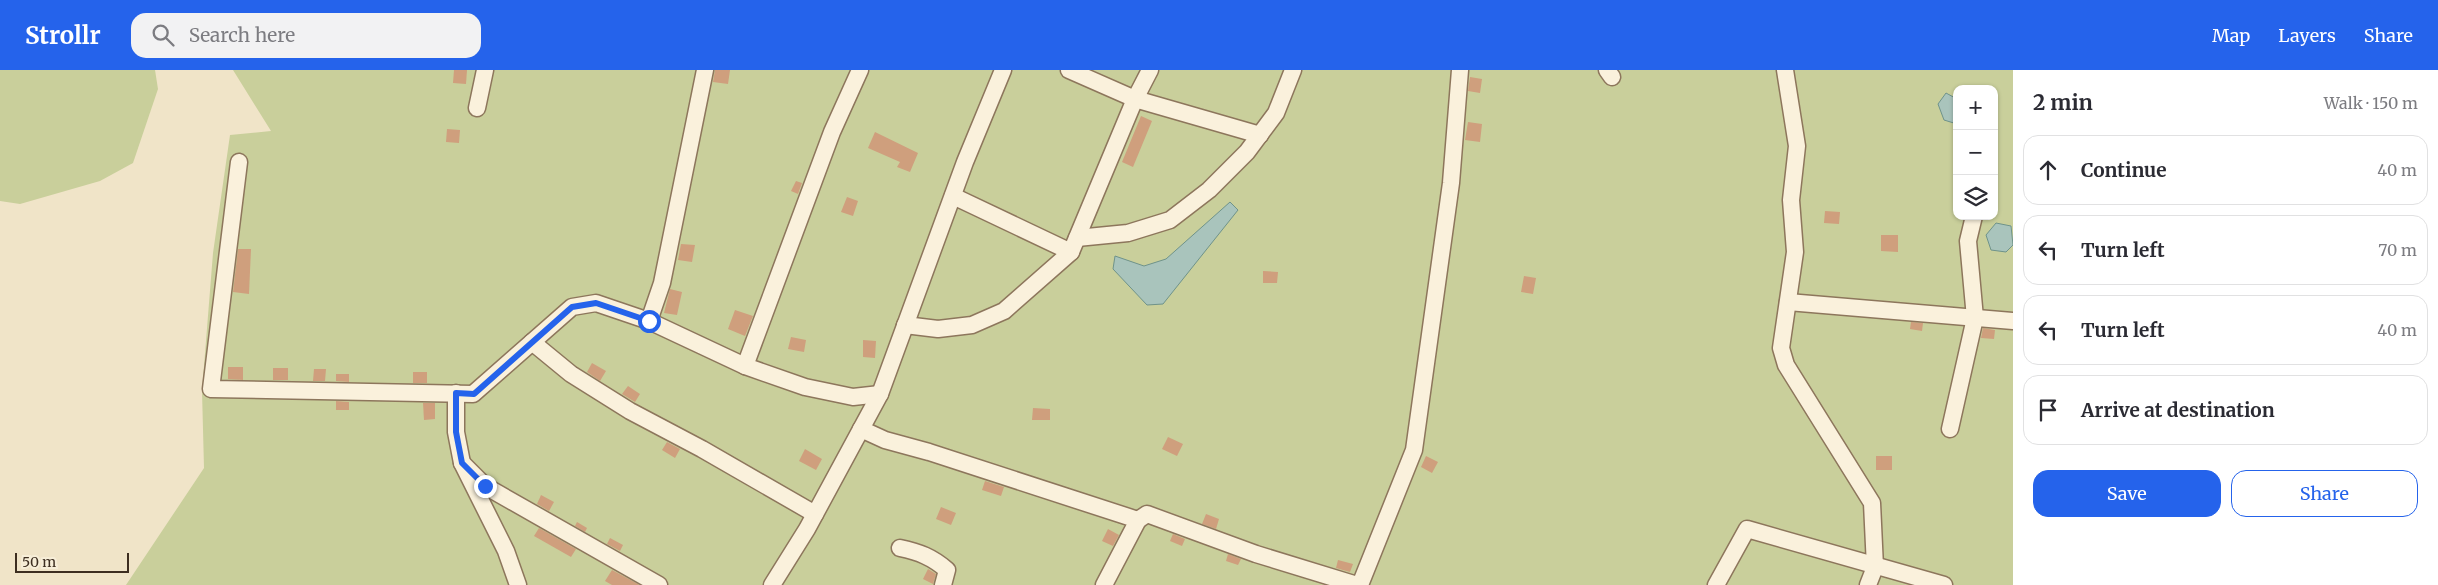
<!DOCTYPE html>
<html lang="en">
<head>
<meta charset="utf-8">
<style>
	:root { --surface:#fff; --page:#f2f2f3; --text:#2b2b33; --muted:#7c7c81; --line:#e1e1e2; --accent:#2563eb }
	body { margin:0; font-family:Merriweather,serif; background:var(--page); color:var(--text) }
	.controls { position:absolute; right:15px; top:15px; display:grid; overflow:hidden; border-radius:10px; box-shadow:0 1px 4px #0004 }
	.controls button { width:45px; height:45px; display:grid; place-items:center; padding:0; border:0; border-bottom:1px solid var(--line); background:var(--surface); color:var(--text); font:25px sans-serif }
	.scale { position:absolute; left:15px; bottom:12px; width:114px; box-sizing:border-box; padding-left:5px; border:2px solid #3d2e20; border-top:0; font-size:14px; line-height:18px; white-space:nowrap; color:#3d2e20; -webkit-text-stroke:4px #f7eed8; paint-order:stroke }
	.stop { position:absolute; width:15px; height:15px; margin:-11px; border:4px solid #2563eb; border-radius:50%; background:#fff }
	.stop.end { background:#2563eb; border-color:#fff; box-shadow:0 1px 5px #0008 }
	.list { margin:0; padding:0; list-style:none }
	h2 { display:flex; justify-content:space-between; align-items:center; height:65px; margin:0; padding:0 20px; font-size:21px }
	h2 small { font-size:16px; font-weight:400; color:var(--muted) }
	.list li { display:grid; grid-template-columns:32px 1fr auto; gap:15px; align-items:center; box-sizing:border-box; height:70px; margin:0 10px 10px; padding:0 10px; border:1px solid var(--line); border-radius:15px }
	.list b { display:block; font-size:19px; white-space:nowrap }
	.list em { font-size:16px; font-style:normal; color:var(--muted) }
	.actions { display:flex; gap:10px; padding:15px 20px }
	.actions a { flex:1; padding:11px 0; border:1px solid var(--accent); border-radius:15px; text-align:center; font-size:18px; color:var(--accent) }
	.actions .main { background:var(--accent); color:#fff }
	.icon { flex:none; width:28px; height:28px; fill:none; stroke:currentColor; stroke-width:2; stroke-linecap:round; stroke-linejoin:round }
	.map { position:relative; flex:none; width:2013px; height:515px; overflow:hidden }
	header { display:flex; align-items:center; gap:30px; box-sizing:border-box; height:70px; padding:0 25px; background:var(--accent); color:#fff }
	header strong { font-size:24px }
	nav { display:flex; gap:28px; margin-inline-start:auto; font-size:18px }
	.search { width:350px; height:45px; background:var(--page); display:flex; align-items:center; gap:12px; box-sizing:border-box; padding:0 18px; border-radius:15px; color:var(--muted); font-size:19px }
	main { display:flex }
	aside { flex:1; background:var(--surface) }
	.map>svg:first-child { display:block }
	.green { fill:#c9cf9b; fill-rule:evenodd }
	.water { fill:#a9c4bc; stroke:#6f938a }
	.building { fill:#cf9f7d }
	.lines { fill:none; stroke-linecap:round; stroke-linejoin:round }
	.minor-casing { stroke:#8d765c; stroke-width:19 }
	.minor { stroke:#faf1dc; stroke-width:16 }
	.route { stroke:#2563eb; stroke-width:6 }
</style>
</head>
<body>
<header>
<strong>Strollr</strong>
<div class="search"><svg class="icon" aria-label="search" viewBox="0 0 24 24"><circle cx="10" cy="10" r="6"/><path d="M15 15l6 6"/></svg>Search here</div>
<nav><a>Map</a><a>Layers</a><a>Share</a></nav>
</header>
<main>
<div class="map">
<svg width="2013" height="515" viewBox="0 0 2013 515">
	<rect width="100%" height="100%" fill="#f0e4c8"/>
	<!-- green -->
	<g class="green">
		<polygon points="0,0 155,0 158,19 133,93 100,111 20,134 0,131"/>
		<path d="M233,0h1780v515h-1887l78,-117 -2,-77 11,-138 17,-118 41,-4zM1957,19h37v127h-37z"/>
	</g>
	<!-- water -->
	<g class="water">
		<polygon points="1946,23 1957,29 1957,54 1944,50 1938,34"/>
		<polygon points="1230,132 1238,140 1163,234 1147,235 1113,199 1115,186 1144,196 1166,189"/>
		<polygon points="1996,153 2011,156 2013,175 2006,182 1991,180 1986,165"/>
	</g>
	<!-- building -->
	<g class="building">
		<polygon points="454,0 467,0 466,14 453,13"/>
		<polygon points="715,0 730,0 728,14 713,12"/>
		<polygon points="1470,7 1482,9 1480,23 1468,21"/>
		<polygon points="1141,46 1152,51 1133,97 1122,92"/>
		<polygon points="1468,52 1482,54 1480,72 1465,70"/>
		<polygon points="447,59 460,60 459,73 446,72"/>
		<polygon points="875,62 918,83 910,102 897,97 900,92 868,78"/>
		<polygon points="796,111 802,113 798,124 791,121"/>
		<polygon points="847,127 858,131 853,146 841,142"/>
		<polygon points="1825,141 1840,142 1839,154 1824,153"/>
		<polygon points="1881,165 1898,165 1898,182 1881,181"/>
		<polygon points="681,174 695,175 692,192 678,190"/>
		<polygon points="238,179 251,179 249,224 233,222"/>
		<polygon points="1263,201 1278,202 1277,213 1263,213"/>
		<polygon points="1524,206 1536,208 1533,224 1521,222"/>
		<polygon points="670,219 682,222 677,245 664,243"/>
		<polygon points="735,240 753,246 745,266 728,259"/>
		<polygon points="1911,252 1923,253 1922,261 1910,259"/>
		<polygon points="1983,258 1995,260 1994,269 1981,268"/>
		<polygon points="791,267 806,270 804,282 788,279"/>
		<polygon points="863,270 876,271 875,288 863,287"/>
		<polygon points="592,293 606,301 600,311 587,302"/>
		<polygon points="228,297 243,297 243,310 228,309"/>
		<rect x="273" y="298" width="15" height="12"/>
		<polygon points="314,299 326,299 325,311 313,311"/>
		<rect x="413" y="302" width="14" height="11"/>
		<polygon points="336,304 349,304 349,312 336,311"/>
		<polygon points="628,316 640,324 635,332 622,324"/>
		<polygon points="336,331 349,332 349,340 336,340"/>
		<polygon points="423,333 435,333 435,349 424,350"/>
		<polygon points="1033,338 1050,339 1050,350 1032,350"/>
		<polygon points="1168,367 1183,374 1177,386 1162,379"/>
		<polygon points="667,372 680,379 675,388 662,380"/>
		<polygon points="805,379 822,389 816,400 799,391"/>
		<polygon points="1426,386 1438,392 1432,403 1421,397"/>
		<rect x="1876" y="386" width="16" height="14"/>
		<polygon points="985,411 1004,417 1001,426 982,420"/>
		<polygon points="541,425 554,432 549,441 537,434"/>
		<polygon points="941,437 956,443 951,455 936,449"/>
		<polygon points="1206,444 1219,449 1216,459 1202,454"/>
		<polygon points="577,452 587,458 585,462 575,456"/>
		<polygon points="539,458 576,479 571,487 534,466"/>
		<polygon points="1108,459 1119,465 1113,476 1102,471"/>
		<polygon points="1173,464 1185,469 1182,476 1170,471"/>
		<polygon points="610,468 623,475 620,481 607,474"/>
		<polygon points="1228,484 1241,489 1238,495 1226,491"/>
		<polygon points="1338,490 1353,494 1350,502 1336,498"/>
		<polygon points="928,499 936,504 933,514 923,509"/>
		<polygon points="612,500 638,514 639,515 612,515 605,511"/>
	</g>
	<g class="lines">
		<defs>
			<g id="minor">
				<polyline points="1069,0 1135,29 1260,65"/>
				<polyline points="1607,0 1612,7"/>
				<polyline points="1785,0 1797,76 1791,130 1795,182 1781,278 1786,295 1872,433 1875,497 1868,515"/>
				<polyline points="477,38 485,0"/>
				<polyline points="239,92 211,319 473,324 572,237 596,233 649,251 745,296 805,317 853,327 880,324"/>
				<polyline points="953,126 1071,182"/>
				<polyline points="1077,168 1128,163 1170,150 1209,120 1247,82 1276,43 1293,0"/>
				<polyline points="1788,232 2013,251"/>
				<polyline points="649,251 662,213 705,0"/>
				<polyline points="905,255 938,259 972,255 1004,241 1071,182 1135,29 1150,0"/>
				<polyline points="532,272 571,304 630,341 702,379 815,444"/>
				<polyline points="745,296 832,62 860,0"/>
				<polyline points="456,323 456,362 462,393 506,481 518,515"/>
				<polyline points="861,359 885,370 929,382 1138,450 1104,515"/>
				<polyline points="1950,359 1975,248 1968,171 1974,146"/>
				<polyline points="462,393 485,416 659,515"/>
				<polyline points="1138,450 1147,444 1256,484 1357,515"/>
				<path d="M900,478c19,4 32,9 47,22l-4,15"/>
				<polyline points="772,515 807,459 880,324 965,92 1003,0"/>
				<polyline points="1360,515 1414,380 1451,113 1460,0"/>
				<polyline points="1716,515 1747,459 1944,515"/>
			</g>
		</defs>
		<!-- minor casing -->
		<use href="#minor" class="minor-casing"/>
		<!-- minor -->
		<use href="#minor" class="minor"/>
	</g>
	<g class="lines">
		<!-- route -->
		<polyline class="route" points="485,416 462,393 456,362 456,323 474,324 572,237 596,233 649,251"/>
	</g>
</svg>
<div class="controls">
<button>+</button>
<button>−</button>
<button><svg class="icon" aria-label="layers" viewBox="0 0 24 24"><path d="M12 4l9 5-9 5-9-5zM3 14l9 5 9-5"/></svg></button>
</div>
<div class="scale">50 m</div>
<div class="stop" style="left:649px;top:251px"></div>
<div class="stop end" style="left:485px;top:416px"></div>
</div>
<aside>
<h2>2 min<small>Walk · 150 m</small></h2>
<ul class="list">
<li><svg class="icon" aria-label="ahead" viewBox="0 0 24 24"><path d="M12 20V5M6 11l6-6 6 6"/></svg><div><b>Continue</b></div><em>40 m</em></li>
<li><svg class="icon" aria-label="left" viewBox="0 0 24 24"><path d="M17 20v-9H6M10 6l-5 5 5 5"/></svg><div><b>Turn left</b></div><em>70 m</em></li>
<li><svg class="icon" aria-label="left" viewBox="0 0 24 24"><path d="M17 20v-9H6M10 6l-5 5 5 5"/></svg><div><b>Turn left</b></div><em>40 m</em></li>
<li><svg class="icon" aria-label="arrive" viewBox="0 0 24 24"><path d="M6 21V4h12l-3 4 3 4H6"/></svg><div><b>Arrive at destination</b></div></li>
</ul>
<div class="actions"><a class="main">Save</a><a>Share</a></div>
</aside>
</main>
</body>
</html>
